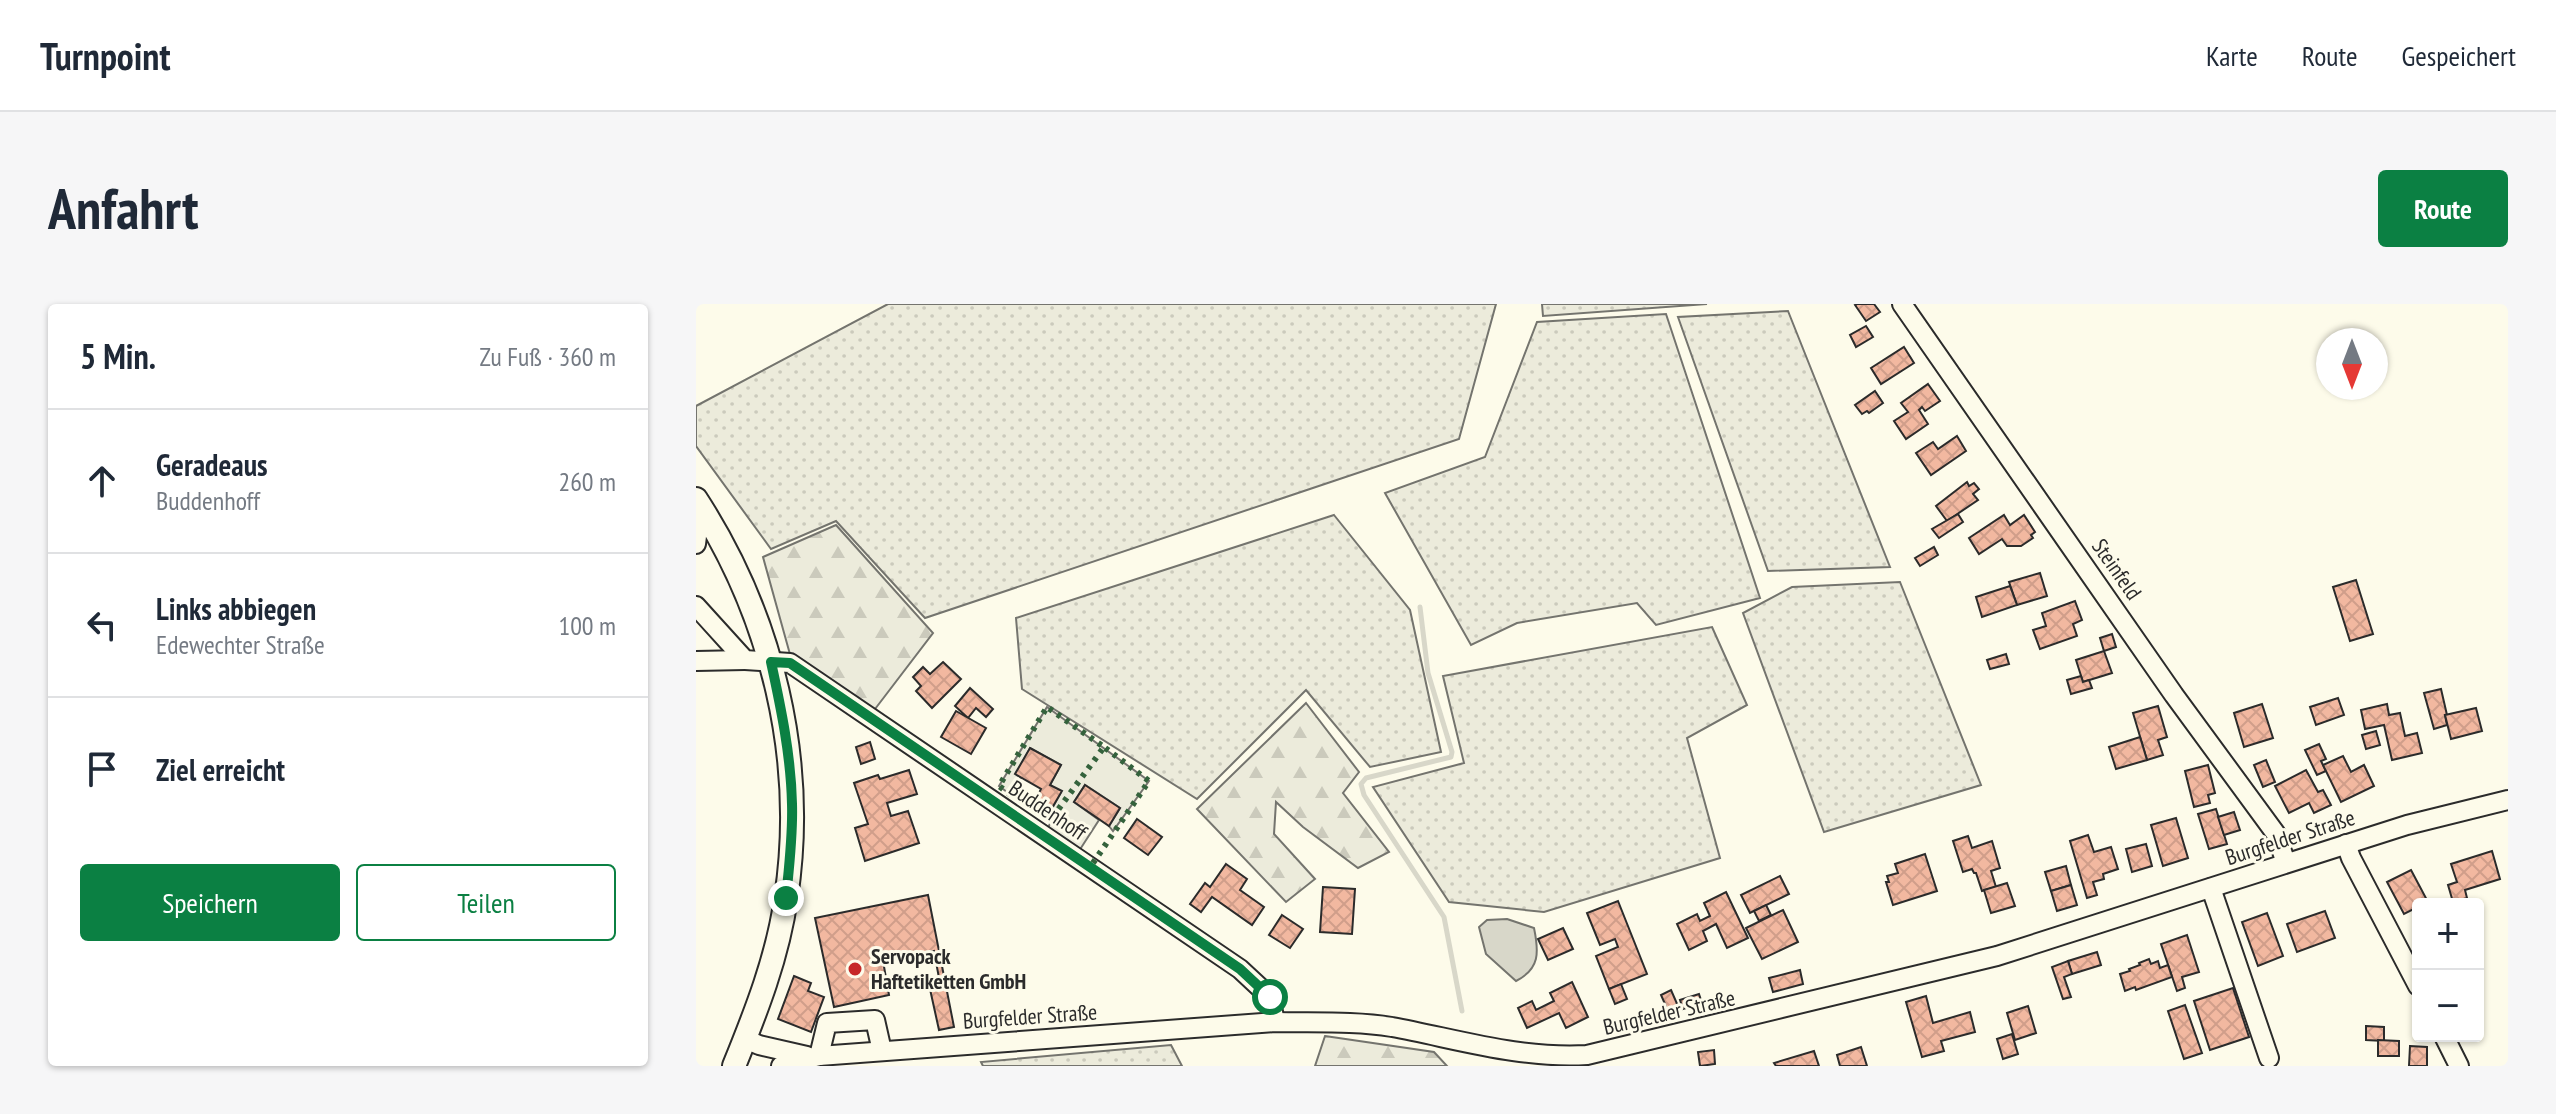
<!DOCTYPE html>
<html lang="de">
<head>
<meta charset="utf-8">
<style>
	:root { --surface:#fff; --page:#f6f6f7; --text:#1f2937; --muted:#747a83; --line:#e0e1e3; --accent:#0b8043 }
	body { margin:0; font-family:"PT Sans Narrow",sans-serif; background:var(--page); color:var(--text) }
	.controls { position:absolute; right:24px; bottom:24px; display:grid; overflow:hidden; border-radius:8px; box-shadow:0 2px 6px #0004 }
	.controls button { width:72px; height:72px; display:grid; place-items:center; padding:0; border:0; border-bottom:2px solid var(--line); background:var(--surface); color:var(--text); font:40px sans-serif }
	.compass { position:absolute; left:1620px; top:24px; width:72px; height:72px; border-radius:50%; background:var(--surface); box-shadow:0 2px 6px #0004; rotate:180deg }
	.stop { position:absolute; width:24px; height:24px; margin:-18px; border:6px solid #0b8043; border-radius:50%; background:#fff }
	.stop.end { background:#0b8043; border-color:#fff; box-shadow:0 2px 8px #0008 }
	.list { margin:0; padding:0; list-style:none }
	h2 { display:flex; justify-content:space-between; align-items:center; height:104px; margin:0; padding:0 32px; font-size:34px }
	h2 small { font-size:26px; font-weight:400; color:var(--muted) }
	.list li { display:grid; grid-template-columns:52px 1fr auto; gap:24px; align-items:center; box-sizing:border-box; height:144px; padding:0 32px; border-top:2px solid var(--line) }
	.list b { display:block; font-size:30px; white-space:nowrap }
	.list p { margin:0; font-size:26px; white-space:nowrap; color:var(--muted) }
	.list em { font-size:26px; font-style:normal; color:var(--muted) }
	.actions { display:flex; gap:16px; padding:24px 32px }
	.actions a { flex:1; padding:18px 0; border:2px solid var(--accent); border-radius:8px; text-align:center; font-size:28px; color:var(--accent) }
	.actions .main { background:var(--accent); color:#fff }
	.icon { flex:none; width:44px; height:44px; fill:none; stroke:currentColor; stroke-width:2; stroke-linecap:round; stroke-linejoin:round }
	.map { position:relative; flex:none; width:1812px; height:762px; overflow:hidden; border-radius:8px }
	header { display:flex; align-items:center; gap:48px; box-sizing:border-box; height:112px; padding:0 40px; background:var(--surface); border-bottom:2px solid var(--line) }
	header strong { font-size:38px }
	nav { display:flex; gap:44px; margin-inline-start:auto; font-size:28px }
	.intro { display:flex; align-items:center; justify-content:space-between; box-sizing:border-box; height:192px; padding:0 48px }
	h1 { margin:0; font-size:56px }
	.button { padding:20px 36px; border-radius:8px; background:var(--accent); color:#fff; font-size:28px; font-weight:700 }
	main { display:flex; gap:48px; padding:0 48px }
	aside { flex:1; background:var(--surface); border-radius:8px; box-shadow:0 2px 6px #0004 }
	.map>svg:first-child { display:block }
	.grass { fill:url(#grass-dots); stroke:#74746e; stroke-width:2 }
	.forest { fill:url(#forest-firs); stroke:#74746e; stroke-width:2 }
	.garden { fill:#ecebdb; stroke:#74746e; stroke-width:2 }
	.water { fill:#d8d7c9; stroke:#74746e; stroke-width:2 }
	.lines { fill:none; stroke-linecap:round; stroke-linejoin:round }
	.stream { stroke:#d8d7c9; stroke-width:5 }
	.building { fill:url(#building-cross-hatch); stroke:#2b2b2b; stroke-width:2 }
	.minor-casing { stroke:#2b2b2b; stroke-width:22 }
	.major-casing { stroke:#2b2b2b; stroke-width:26 }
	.minor { stroke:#fdfbea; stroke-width:18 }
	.major { stroke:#fdfbea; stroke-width:22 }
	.hedge { stroke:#34623c; stroke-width:6; stroke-dasharray:4 6; stroke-linecap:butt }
	.route { stroke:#0b8043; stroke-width:10 }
	.poi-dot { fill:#c62828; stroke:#fdfbea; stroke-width:3 }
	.labels { text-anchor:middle; stroke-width:6; stroke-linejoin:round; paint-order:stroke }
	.street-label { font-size:22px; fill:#2b2b2b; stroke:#fdfbea }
	.poi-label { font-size:22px; font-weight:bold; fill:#2b2b2b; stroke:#fdfbea; text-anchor:start }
</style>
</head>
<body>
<header>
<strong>Turnpoint</strong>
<nav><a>Karte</a><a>Route</a><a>Gespeichert</a></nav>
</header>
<div class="intro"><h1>Anfahrt</h1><a class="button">Route</a></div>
<main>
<aside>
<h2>5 Min.<small>Zu Fuß · 360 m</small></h2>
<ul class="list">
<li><svg class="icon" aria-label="ahead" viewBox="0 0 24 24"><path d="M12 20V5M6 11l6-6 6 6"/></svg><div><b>Geradeaus</b><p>Buddenhoff</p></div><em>260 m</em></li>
<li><svg class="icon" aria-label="left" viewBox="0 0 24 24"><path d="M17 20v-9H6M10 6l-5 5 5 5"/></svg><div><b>Links abbiegen</b><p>Edewechter Straße</p></div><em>100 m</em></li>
<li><svg class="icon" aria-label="arrive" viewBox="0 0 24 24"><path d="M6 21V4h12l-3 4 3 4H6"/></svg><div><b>Ziel erreicht</b></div></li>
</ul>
<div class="actions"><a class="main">Speichern</a><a>Teilen</a></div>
</aside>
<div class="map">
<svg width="1812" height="762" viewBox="0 0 1812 762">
	<defs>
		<pattern id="grass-dots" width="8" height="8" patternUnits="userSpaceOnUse" patternTransform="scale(2)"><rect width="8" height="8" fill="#ecebdb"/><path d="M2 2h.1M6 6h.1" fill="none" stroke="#cbcabc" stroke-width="1.8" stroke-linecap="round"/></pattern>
		<pattern id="forest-firs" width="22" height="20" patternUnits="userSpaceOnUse" patternTransform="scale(2)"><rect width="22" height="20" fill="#ecebdb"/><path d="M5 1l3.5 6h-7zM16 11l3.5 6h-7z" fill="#cbcabc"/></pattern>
		<pattern id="building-cross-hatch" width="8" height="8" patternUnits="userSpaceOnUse" patternTransform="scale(2)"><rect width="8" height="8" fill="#f2b8a0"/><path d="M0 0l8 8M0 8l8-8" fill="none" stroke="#d09e8a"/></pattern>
	</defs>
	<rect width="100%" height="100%" fill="#fdfbea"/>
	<!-- grass -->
	<g class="grass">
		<polygon points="192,0 800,0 763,135 229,314 140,217 75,245 0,142 0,102"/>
		<polygon points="846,0 1011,0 847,12"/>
		<polygon points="1092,7 1194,263 1072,267 982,13"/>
		<polygon points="970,10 1064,294 960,321 941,299 821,319 775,341 689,189 789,153 841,18"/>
		<polygon points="638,211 714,306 745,448 674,463 610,386 501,495 326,385 320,314"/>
		<polygon points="1204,278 1285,481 1128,528 1047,309 1096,283"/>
		<polygon points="1016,323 1051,401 991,434 1024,554 848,608 753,598 677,483 768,459 747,372"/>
		<polygon points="475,741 486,762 287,762 285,758"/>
	</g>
	<!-- forest -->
	<g class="forest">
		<polygon points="140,221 237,329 176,409 95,354 67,253"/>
		<polygon points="610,399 663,468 647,489 693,548 662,564 607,523 580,498 578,530 619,575 590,598 501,505"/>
		<polygon points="629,732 738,748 751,762 619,762"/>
	</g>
	<!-- garden -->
	<polygon class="garden" points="351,403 453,477 417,527 413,522 424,504 389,481 378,498 403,516 383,547 351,527 356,514 335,504 340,495 357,503 365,488 354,481 365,461 334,444 320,470 325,474 315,491 303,482"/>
	<!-- water -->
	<path class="water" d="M811,615l27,9c5,24 6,41 -18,53l-30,-27 -7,-27 8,-7z"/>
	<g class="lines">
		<!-- stream -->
		<polyline class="stream" points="724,303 732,369 756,448 755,453 670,474 665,480 668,491 748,613 766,707"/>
	</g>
	<!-- building -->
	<g class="building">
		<polygon points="1161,0 1178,0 1184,8 1170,17 1159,1"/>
		<polygon points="1170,22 1177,33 1160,43 1154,31"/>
		<polygon points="1208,43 1218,59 1185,80 1175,64"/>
		<polygon points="1232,80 1244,97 1229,107 1226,103 1223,106 1232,120 1210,135 1198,117 1212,108 1205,99"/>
		<polygon points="1179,87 1187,99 1173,109 1171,107 1166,110 1159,101"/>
		<polygon points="1261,132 1270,147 1235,171 1220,149 1237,138 1242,145"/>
		<polygon points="1271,178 1273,182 1278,179 1283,185 1277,190 1282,196 1251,217 1240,202"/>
		<polygon points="1262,210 1267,218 1243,234 1236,225"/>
		<polygon points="1308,211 1314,221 1328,211 1339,228 1335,231 1337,234 1325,242 1311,242 1306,235 1283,250 1273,234"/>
		<polygon points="1238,243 1242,251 1224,262 1219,254"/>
		<polygon points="1344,269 1351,292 1321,301 1313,278"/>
		<polygon points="1660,276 1677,330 1654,337 1637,283"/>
		<polygon points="1314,282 1321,301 1286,313 1280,293"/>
		<polygon points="1379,297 1386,316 1377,320 1381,332 1344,345 1337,326 1350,322 1346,309"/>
		<polygon points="1416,330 1420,343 1408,347 1404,334"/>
		<polygon points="1408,347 1416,369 1387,378 1380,356"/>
		<polygon points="1310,350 1313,360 1294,365 1291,356"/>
		<polygon points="247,358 265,375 236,404 220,387 225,382 217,373 227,363 234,370"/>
		<polygon points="1385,372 1387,378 1393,376 1396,384 1375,390 1371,376"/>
		<polygon points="274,384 297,405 290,413 280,404 272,414 259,402"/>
		<polygon points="1745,385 1751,411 1749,411 1751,421 1738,425 1728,389"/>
		<polygon points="1642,394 1648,411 1620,421 1614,403"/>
		<polygon points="1566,400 1577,434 1548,443 1538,409"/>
		<polygon points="1691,400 1693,411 1704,409 1709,432 1721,429 1726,449 1696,456 1688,421 1669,425 1665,406"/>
		<polygon points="1462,402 1471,433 1462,436 1467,451 1451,456 1437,409"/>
		<polygon points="1780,404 1786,427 1755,435 1749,411"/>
		<polygon points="260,407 290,424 275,450 245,433"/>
		<polygon points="1680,427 1684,441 1670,445 1666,431"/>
		<polygon points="1444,433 1451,456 1420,465 1413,443"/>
		<polygon points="174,438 179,455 165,460 160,443"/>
		<polygon points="1623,440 1630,455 1625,457 1630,467 1621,471 1609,446"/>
		<polygon points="334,444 365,461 354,481 366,487 356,504 340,495 345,485 319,470"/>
		<polygon points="1647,452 1655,468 1668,461 1678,482 1645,498 1627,461"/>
		<polygon points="1570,456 1579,478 1567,483 1558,461"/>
		<polygon points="1512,461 1519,489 1512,491 1514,499 1498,503 1489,467"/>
		<polygon points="213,466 221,490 191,499 195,512 212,507 223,539 169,557 159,524 172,520 158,479 182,471 184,475"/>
		<polygon points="1610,466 1622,488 1627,486 1635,501 1618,509 1613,499 1593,509 1579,482"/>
		<polygon points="389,481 424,504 413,522 378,498"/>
		<polygon points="1520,505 1531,540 1513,545 1502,510"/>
		<polygon points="1538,508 1544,526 1528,531 1522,513"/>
		<polygon points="1480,514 1492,554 1467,562 1455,521"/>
		<polygon points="441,515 466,533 452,551 428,534"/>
		<polygon points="1392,531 1398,548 1415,543 1422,565 1407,570 1408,575 1397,578 1401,591 1391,594 1374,537"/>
		<polygon points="1272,532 1276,544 1296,537 1304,564 1295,567 1300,583 1286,587 1280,569 1278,569 1276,565 1267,568 1257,537"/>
		<polygon points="1450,540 1456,562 1436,568 1430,545"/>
		<polygon points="1796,547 1804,575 1769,586 1771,594 1757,598 1752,581 1761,578 1755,560"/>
		<polygon points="1229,550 1241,587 1197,601 1190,578 1193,578 1191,572 1202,569 1199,560"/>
		<polygon points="530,560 551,575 544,586 568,603 556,621 516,593 505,608 494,600 509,579 514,583"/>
		<polygon points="1370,562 1375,581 1355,587 1349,568"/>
		<polygon points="1715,566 1732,598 1722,600 1722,603 1708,610 1691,578"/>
		<polygon points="1084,572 1093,590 1054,609 1045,591"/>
		<polygon points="1311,579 1319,602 1295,609 1288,586"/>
		<polygon points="1375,581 1381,601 1361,607 1355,587"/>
		<polygon points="627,583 659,585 656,630 624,628"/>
		<polygon points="1030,588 1052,634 1031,644 1020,620 1007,627 1011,637 993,646 981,620 1001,610 1004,617 1014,612 1008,599"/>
		<polygon points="232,591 258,723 243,726 232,676 243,674 238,647 187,657 193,691 138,703 119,614"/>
		<polygon points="922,597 951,670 913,685 900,652 922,643 919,635 904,641 891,609"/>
		<polygon points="1070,601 1075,611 1063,617 1058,607"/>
		<polygon points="1087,606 1102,638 1066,655 1050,624"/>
		<polygon points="1629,607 1639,634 1601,648 1591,620"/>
		<polygon points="1571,609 1587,652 1562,662 1546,618"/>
		<polygon points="586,611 607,625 594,644 573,631"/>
		<polygon points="867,624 877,645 852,656 842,635"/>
		<polygon points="1491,631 1503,668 1486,673 1489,684 1481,687 1465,640"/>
		<polygon points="1401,648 1405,661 1376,670 1372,657"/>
		<polygon points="1453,655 1455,660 1462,657 1464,664 1472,661 1476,673 1440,686 1439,683 1429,687 1424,670 1434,667 1433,665 1444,661 1443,659"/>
		<polygon points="1372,657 1376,670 1368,673 1375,693 1367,695 1356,663"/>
		<polygon points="1104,666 1107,680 1077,688 1073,674"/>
		<polygon points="98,672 115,679 112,687 128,693 115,728 82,715"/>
		<polygon points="876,678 892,713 870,724 863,709 831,724 822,704 836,697 840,706 858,697 854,689"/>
		<polygon points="925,680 931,695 919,700 913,685"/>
		<polygon points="1537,684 1553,733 1514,746 1498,697"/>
		<polygon points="975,686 982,702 972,707 965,691"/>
		<polygon points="1003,690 1006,699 987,705 984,696"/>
		<polygon points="1230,692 1237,719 1274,708 1279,728 1245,737 1248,747 1226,753 1210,698"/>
		<polygon points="1489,701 1506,749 1488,755 1472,707"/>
		<polygon points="1332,702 1340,729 1319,736 1311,709"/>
		<polygon points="1670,722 1688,723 1688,737 1670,736"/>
		<polygon points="1316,730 1322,750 1307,755 1301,735"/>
		<polygon points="1682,736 1703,737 1703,752 1682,752"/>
		<polygon points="1714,742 1731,743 1731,762 1713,762"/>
		<polygon points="1165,743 1171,762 1144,762 1141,751"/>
		<polygon points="1018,746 1019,760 1004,762 1002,748"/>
		<polygon points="1118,747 1123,762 1080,762 1078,759"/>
	</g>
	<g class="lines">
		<defs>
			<g id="minor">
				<polyline points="1206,0 1478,391 1580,530 1590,559"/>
				<polyline points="0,240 2,224 13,215"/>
				<polyline points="0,302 49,356 94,359 544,665 574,693 579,718"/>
				<polyline points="0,357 49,356"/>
				<polyline points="1650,540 1655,554 1722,682"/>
				<polyline points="1515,584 1573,754"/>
				<polyline points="1748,732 1763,762"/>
				<polyline points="49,735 63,741 111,752"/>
				<polyline points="123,752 131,719 179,716 186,747"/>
				<path d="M85,762l38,-10 456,-34c39,1 79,-1 117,5 65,12 128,32 195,28l410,-99 410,-131 101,-25"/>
			</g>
			<path id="major" d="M0,195c76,117 111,260 90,399 -8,58 -30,114 -52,168"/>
		</defs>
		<!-- minor casing -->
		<use href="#minor" class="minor-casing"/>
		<!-- major casing -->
		<use href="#major" class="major-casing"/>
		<!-- minor -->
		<use href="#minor" class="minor"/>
		<!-- major -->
		<use href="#major" class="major"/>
		<!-- hedge -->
		<g class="hedge">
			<polyline points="315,491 303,482 351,403 408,443 356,514 335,504"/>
			<polyline points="397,559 453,477 408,443"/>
		</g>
	</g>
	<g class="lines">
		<!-- route -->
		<path class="route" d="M90,594c3,-31 7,-62 6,-94 -1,-48 -11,-96 -21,-142l19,1 450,306 30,28"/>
	</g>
	<!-- markers -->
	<circle class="poi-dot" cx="159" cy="665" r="8"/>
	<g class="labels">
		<!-- street labels -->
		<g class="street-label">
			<text transform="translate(1421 265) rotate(55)" y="8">Steinfeld</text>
			<text transform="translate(352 506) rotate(34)" y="8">Buddenhoff</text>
			<text transform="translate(1594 533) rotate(-18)" y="8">Burgfelder Straße</text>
			<text transform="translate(973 708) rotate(-13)" y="8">Burgfelder Straße</text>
			<text transform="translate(334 712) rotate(-4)" y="8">Burgfelder Straße</text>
		</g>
		<!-- poi labels -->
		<g class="poi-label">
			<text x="175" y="660">Servopack<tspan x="175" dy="25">Haftetiketten GmbH</tspan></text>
		</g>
	</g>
</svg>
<div class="controls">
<button>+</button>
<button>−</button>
</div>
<svg class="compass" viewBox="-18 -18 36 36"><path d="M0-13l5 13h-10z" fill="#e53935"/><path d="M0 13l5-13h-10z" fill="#747a83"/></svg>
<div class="stop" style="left:574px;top:693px"></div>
<div class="stop end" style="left:90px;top:594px"></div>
</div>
</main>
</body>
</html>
